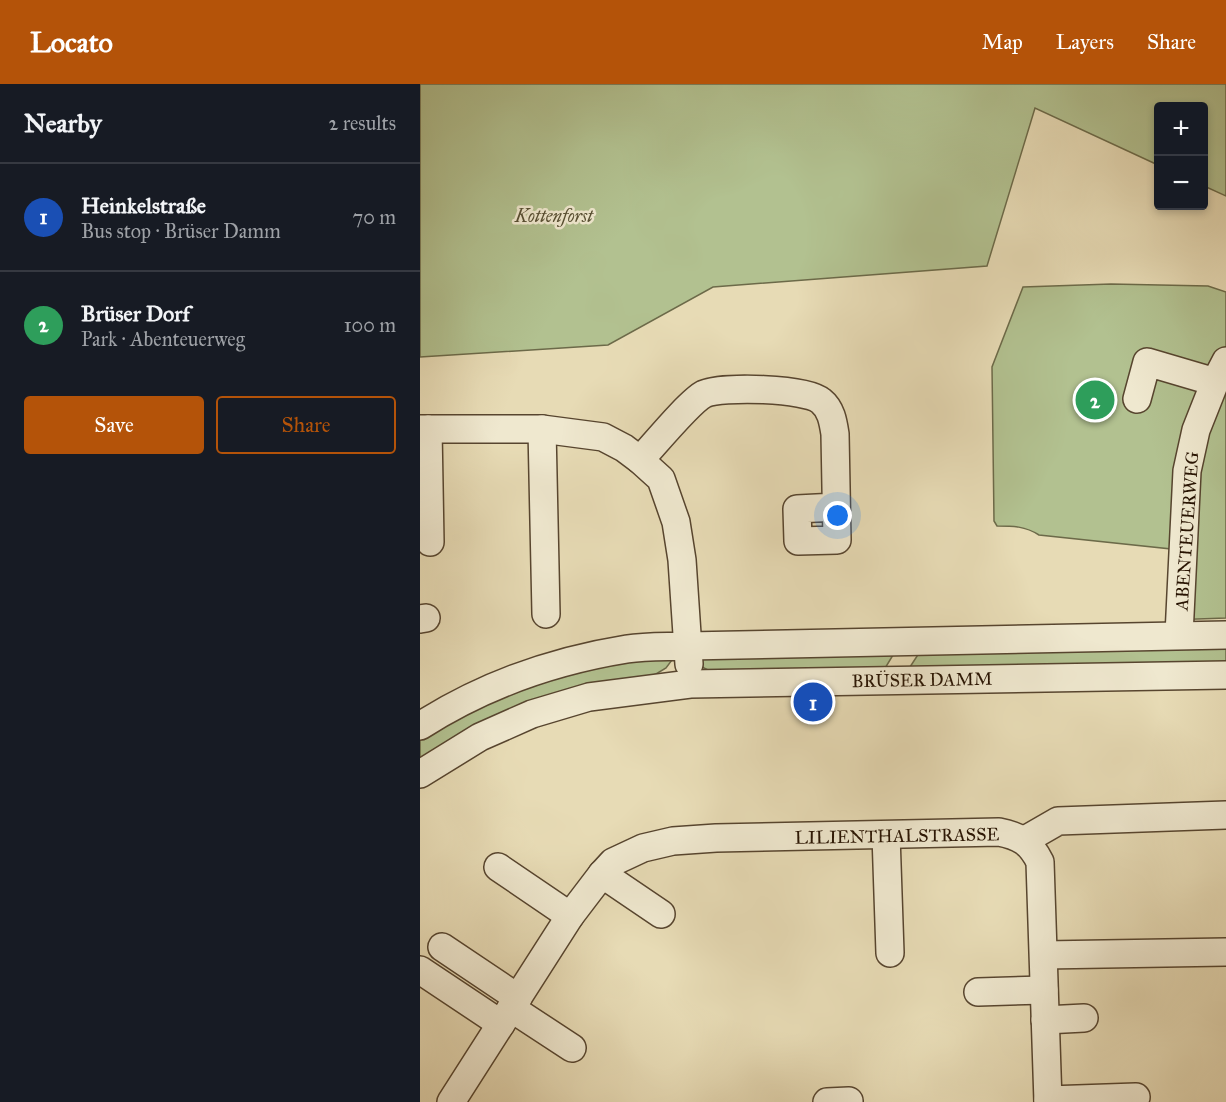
<!DOCTYPE html>
<html lang="en">
<head>
<meta charset="utf-8">
<style>
	:root { --surface:#171b24; --page:#242831; --text:#f1f3f6; --muted:#9ea1a6; --line:#363941; --accent:#b45309 }
	body { margin:0; font-family:"IM FELL Great Primer",serif; background:var(--page); color:var(--text) }
	.controls { position:absolute; right:18px; top:18px; display:grid; overflow:hidden; border-radius:6px; box-shadow:0 3px 9px #0003 }
	.controls button { width:54px; height:54px; display:grid; place-items:center; padding:0; border:0; border-bottom:2px solid var(--line); background:var(--surface); color:var(--text); font:30px sans-serif }
	.you { position:absolute; left:418px; top:432px; width:21px; height:21px; margin:-15px; border:4px solid #fff; border-radius:50%; background:#1a73e8; box-shadow:0 0 0 9px #1a73e833 }
	.badge { display:grid; place-items:center; width:39px; height:39px; border-radius:50%; background:var(--accent); color:#fff; font-size:20px; font-weight:700 }
	.pin { position:absolute; translate:-50% -50%; border:3px solid #fff; box-shadow:0 2px 6px #0006 }
	.list { margin:0; padding:0; list-style:none }
	h2 { display:flex; justify-content:space-between; align-items:center; height:78px; margin:0; padding:0 24px; font-size:26px }
	h2 small { font-size:20px; font-weight:400; color:var(--muted) }
	.list li { display:grid; grid-template-columns:39px 1fr auto; gap:18px; align-items:center; box-sizing:border-box; height:108px; padding:0 24px; border-top:2px solid var(--line) }
	.list b { display:block; font-size:22px; white-space:nowrap }
	.list p { margin:0; font-size:20px; white-space:nowrap; color:var(--muted) }
	.list em { font-size:20px; font-style:normal; color:var(--muted) }
	.actions { display:flex; gap:12px; padding:18px 24px }
	.actions a { flex:1; padding:14px 0; border:2px solid var(--accent); border-radius:6px; text-align:center; font-size:21px; color:var(--accent) }
	.actions .main { background:var(--accent); color:#fff }
	.map { position:relative; flex:none; width:806px; height:1018px; overflow:hidden }
	header { display:flex; align-items:center; gap:36px; box-sizing:border-box; height:84px; padding:0 30px; background:var(--accent); color:#fff }
	header strong { font-size:28px }
	nav { display:flex; gap:33px; margin-inline-start:auto; font-size:21px }
	main { display:flex }
	aside { flex:1; background:var(--surface) }
	.map>svg:first-child { display:block }
	.green { fill:#b2c190; stroke:#6c6a49; stroke-width:1.5 }
	.lines { fill:none; stroke-linecap:round; stroke-linejoin:round }
	.minor-casing { stroke:#57452f; stroke-width:30 }
	.minor { stroke:#efe8cf; stroke-width:27 }
	.labels { text-anchor:middle; stroke-width:5; stroke-linejoin:round; paint-order:stroke }
	.park-label { font-size:18px; font-style:italic; fill:#585034; stroke:#efe8cf }
	.street-label { font-size:18px; fill:#271302; stroke:#efe8cf }
</style>
</head>
<body>
<header>
<strong>Locato</strong>
<nav><a>Map</a><a>Layers</a><a>Share</a></nav>
</header>
<main>
<aside>
<h2>Nearby<small>2 results</small></h2>
<ul class="list">
<li><span class="badge" style="background:#1a4fb4">1</span><div><b>Heinkelstraße</b><p>Bus stop · Brüser Damm</p></div><em>70 m</em></li>
<li><span class="badge" style="background:#2e9e5b">2</span><div><b>Brüser Dorf</b><p>Park · Abenteuerweg</p></div><em>100 m</em></li>
</ul>
<div class="actions"><a class="main">Save</a><a>Share</a></div>
</aside>
<div class="map">
<svg width="806" height="1018" viewBox="0 0 806 1018">
	<rect width="100%" height="100%" fill="#e7dbb5"/>
	<filter id="stains"><feTurbulence type="fractalNoise" baseFrequency=".00333" numOctaves="4"/><feColorMatrix values="0 0 0 0 .2 0 0 0 0 .09 0 0 0 0 .02 0 0 0 .5 -.17"/></filter>
	<radialGradient id="worn" r=".72"><stop offset=".6" stop-color="#630" stop-opacity="0"/><stop offset="1" stop-color="#630" stop-opacity=".3"/></radialGradient>
	<!-- green -->
	<g class="green">
		<polygon points="0,0 806,0 806,112 784,102 784,22 738,22 738,81 615,24 567,182 293,203 188,261 0,273"/>
		<path d="M691,200l97,2 18,6v326l-57,2 2,-71 -132,-14c-14,-9 -26,-9 -42,-9l-3,-5 -2,-154 31,-80z"/>
		<polygon points="806,560 806,579 488,586 501,566"/>
		<polygon points="476,566 464,586 294,589 280,582 278,573"/>
		<polygon points="227,574 252,576 246,584 236,590 0,678 0,654 59,621 149,588"/>
	</g>
	<g class="lines">
		<defs>
			<g id="minor">
				<polyline points="717,315 727,278 795,298"/>
				<polyline points="0,345 122,345 183,353 204,364 220,376 241,395 256,438 262,476 269,580"/>
				<polyline points="8,345 10,458"/>
				<polyline points="122,345 126,530"/>
				<path d="M220,376c14,-15 49,-58 64,-66 18,-8 102,-6 117,7 10,8 12,20 14,33l2,106 -39,1 -1,-32 39,-2"/>
				<polyline points="0,535 6,534"/>
				<polyline points="759,551 767,387 776,346 795,298 806,277"/>
				<path d="M0,642c64,-41 132,-65 207,-77 20,-3 41,-2 61,-3l538,-11"/>
				<polyline points="0,690 60,653 112,630 169,613 270,600 806,591"/>
				<polyline points="466,751 470,869"/>
				<polyline points="605,756 638,737 806,731"/>
				<polyline points="78,783 150,832"/>
				<polyline points="182,790 241,830"/>
				<polyline points="22,863 98,914"/>
				<polyline points="624,871 806,868"/>
				<polyline points="0,886 81,940"/>
				<polyline points="558,908 624,906"/>
				<polyline points="91,924 152,964"/>
				<polyline points="625,936 664,934"/>
				<polyline points="628,1016 716,1013"/>
				<path d="M31,1018l119,-186 32,-42 11,-12 30,-14 30,-7 43,-3 283,-6c21,4 32,11 41,30l8,240"/>
				<polyline points="407,1018 429,1017"/>
			</g>
		</defs>
		<!-- minor casing -->
		<use href="#minor" class="minor-casing"/>
		<!-- minor -->
		<use href="#minor" class="minor"/>
	</g>
	<g class="labels">
		<!-- park labels -->
		<g class="park-label">
			<text x="134" y="138">Kottenforst</text>
		</g>
		<!-- street labels -->
		<g class="street-label">
			<text transform="translate(767 447) rotate(-86)" y="6">ABENTEUERWEG</text>
			<text transform="translate(502 596) rotate(-1)" y="6">BRÜSER DAMM</text>
			<text transform="translate(477 752) rotate(-1)" y="6">LILIENTHALSTRASSE</text>
		</g>
	</g>
	<rect width="100%" height="100%" filter="url(#stains)"/>
	<rect width="100%" height="100%" fill="url(#worn)"/>
</svg>
<div class="controls">
<button>+</button>
<button>−</button>
</div>
<div class="you"></div>
<div class="pin badge" style="left:393px;top:618px;background:#1a4fb4">1</div>
<div class="pin badge" style="left:675px;top:316px;background:#2e9e5b">2</div>
</div>
</main>
</body>
</html>
